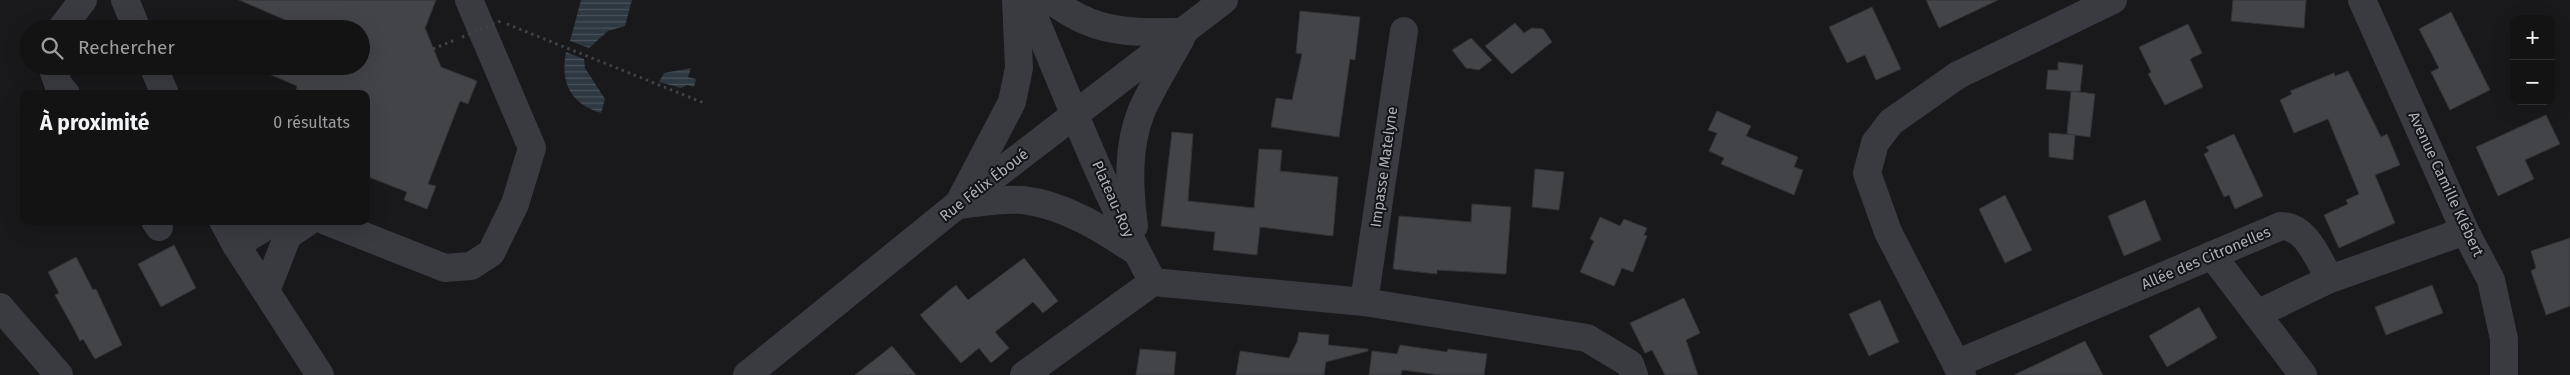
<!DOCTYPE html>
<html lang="fr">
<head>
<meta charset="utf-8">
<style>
	:root { --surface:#131314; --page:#1c1c1d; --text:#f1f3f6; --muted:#9d9ea0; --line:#323234 }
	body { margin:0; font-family:"Fira Sans",sans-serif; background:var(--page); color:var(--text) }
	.controls { position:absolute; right:15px; top:15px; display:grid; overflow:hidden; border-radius:10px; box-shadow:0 5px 20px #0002 }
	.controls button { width:45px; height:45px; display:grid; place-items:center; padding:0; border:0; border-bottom:1px solid var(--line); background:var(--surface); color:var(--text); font:25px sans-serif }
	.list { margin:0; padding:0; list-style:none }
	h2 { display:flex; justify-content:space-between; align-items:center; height:65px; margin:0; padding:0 20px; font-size:21px }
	h2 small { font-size:16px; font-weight:400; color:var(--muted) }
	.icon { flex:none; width:28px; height:28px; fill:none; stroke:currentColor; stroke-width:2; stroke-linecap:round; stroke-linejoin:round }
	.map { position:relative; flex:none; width:2570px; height:375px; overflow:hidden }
	.search { position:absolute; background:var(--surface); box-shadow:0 5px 20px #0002; left:20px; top:20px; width:350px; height:55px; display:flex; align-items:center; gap:12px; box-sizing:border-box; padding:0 18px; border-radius:28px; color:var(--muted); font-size:19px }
	.panel { position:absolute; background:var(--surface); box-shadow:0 5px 20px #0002; left:20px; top:90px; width:350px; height:135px; border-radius:10px }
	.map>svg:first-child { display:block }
	.water { fill:url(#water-rules) }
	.building { fill:#434448; stroke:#333337 }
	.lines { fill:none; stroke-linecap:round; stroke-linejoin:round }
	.path { stroke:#3f4247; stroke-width:3; stroke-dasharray:2.5 4; stroke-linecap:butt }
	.minor { stroke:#393b40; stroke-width:28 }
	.path-bridge { stroke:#3f4247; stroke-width:3; stroke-dasharray:2.5 4; stroke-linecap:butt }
	.labels { text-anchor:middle; stroke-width:4; stroke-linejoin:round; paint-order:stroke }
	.street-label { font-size:15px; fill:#abb0bb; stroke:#141416 }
</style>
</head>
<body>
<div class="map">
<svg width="2570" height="375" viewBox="0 0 2570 375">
	<defs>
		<pattern id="water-rules" width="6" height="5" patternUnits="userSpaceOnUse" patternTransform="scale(1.25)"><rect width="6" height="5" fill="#2e3840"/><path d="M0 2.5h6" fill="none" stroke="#4a525a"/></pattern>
	</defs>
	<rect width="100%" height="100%" fill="#19191b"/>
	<!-- water -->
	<g class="water">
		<polygon points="581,0 632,0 625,26 608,31 589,48 570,41"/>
		<path d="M566,52l18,7 1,9 20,31 -4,14c-30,-9 -41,-30 -35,-61z"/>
		<polygon points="691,68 688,77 696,79 694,87 687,85 681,88 659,82 664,73"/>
	</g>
	<!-- building -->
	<g class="building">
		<polygon points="239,0 436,0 425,28 441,67 477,81 468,104 460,101 428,184 436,186 427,209 404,200 407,192 366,176 366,94 308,94 296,89 297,86 269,74 272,66 361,66 361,29 287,29 290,22"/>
		<polygon points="1926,0 1998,0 1939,28"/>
		<polygon points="2233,0 2306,0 2304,28 2231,21"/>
		<polygon points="1872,7 1901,69 1876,80 1865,55 1847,63 1829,27"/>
		<polygon points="1300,11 1360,17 1355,60 1350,59 1339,137 1271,127 1276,98 1292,100 1302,54 1296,53"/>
		<polygon points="2451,12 2490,90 2450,110 2431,72 2439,68 2419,29"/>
		<polygon points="1515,23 1524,33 1532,28 1543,29 1552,42 1512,74 1485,46"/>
		<polygon points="2188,24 2202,53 2190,59 2203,87 2165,105 2148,74 2151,72 2139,47"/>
		<polygon points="1471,38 1492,60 1479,70 1466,68 1452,50"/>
		<polygon points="2058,62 2083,65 2080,92 2046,89 2048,70 2058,70"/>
		<polygon points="2348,71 2381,137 2387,134 2400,165 2375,175 2395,223 2339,248 2324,215 2348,204 2346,200 2359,194 2328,119 2294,133 2280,100 2292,94 2290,91 2334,73 2335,76"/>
		<polygon points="2071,91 2095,94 2090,137 2067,134"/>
		<polygon points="1717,111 1751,126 1746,136 1798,157 1794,167 1803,170 1794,195 1721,164 1724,158 1709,151 1717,133 1708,130"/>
		<polygon points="2546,115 2560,144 2525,160 2534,179 2498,196 2476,147"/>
		<polygon points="1172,132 1193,134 1188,201 1254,208 1259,149 1282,150 1280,171 1338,177 1333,236 1260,227 1257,255 1213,250 1215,232 1161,226"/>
		<polygon points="2049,133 2075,135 2073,160 2049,157"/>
		<polygon points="2234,134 2263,196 2235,209 2229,195 2224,197 2204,154 2209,151 2206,147"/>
		<polygon points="1535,169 1564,172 1559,210 1532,207"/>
		<polygon points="2005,195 2032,250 2005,263 1979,209"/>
		<polygon points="2145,200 2161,240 2124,256 2108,216"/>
		<polygon points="1472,204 1511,207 1506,274 1437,270 1437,274 1393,269 1399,216 1471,222"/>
		<polygon points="1600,217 1620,226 1624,219 1647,228 1644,235 1647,236 1633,272 1622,268 1614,286 1580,272 1594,241 1590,239"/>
		<polygon points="2570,238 2570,306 2546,315 2531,271 2536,268 2531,251"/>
		<polygon points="174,245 196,288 161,307 138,264"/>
		<polygon points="76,257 93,290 96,289 122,345 95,359 83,339 80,341 75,331 55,295 59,293 48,272"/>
		<polygon points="1024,258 1058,301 1043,313 1033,302 995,332 1009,348 991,363 979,348 961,363 920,315 956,285 968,300"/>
		<polygon points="2432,285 2443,313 2386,335 2375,307"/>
		<polygon points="1684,298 1700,333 1686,340 1698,375 1665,375 1652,350 1645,353 1630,323"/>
		<polygon points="1880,300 1899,342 1869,356 1849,314"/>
		<polygon points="2199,307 2217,338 2167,367 2149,336"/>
		<polygon points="1299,332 1329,335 1328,345 1368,349 1368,351 1326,362 1324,375 1236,375 1240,351 1289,358 1297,342"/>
		<polygon points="2085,341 2103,375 2014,375 2060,353"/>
		<polygon points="1400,345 1447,352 1448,349 1487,354 1484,375 1440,375 1402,370 1401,375 1369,375 1372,351 1397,354"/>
		<polygon points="892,346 916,375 855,375"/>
		<polygon points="1140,349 1176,352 1174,375 1136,375"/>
	</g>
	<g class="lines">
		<!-- path -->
		<g class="path">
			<polyline points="507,24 704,103"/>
			<polyline points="433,49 457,39"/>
		</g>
		<!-- minor -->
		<g class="minor">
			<polyline points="125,0 137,29"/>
			<path d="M1027,0c40,95 77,192 126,282"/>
			<path d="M1051,0c46,35 79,32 133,32"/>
			<polyline points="2362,0 2465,231 2491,280 2504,339 2504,375"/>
			<polyline points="61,29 83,0"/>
			<polyline points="52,66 58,84 66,94"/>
			<polyline points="153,66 165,94"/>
			<polyline points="962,197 1012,102 1019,68 1016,0"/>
			<path d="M957,205c21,-2 45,-7 66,-5 42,5 79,29 114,52"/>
			<polyline points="155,221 159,227"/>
			<polyline points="223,221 236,245 320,375"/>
			<polyline points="326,221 445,268 471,266 491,253 515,204 532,148 469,0"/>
			<path d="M1134,226c-5,-38 -7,-78 7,-114 11,-25 27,-50 40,-74"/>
			<polyline points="236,245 275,221"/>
			<polyline points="2212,255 2303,375"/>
			<polyline points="266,291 288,235 309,221"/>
			<polyline points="1364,302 1404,31"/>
			<polyline points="0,307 59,375"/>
			<polyline points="2257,314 2330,279"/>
			<path d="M1956,364l325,-138c26,0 37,34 49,53l135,-48"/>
			<polyline points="747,375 957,205 1224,0"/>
			<polyline points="1024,375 1153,282 1364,302 1587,338 1630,364 1634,375"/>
			<polyline points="1962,375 1888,232 1867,173 1875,143 1891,122 1958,75 2113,0"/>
		</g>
		<!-- path-bridge -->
		<polyline class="path-bridge" points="462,37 501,21"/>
	</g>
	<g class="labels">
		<!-- street labels -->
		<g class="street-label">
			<text transform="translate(1384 167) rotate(-82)" y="5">Impasse Matelyne</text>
			<text transform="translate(2446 184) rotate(65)" y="5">Avenue Camille Klébert</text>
			<text transform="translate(984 185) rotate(-38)" y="5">Rue Félix Éboué</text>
			<text transform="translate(1113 199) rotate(66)" y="5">Plateau-Roy</text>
			<text transform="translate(2206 258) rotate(-23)" y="5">Allée des Citronelles</text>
		</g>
	</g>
</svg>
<div class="controls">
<button>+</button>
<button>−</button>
</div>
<div class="search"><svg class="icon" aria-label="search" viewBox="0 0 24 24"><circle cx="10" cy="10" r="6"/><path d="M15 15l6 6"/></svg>Rechercher</div>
<section class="panel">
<h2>À proximité<small>0 résultats</small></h2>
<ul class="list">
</ul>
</section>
</div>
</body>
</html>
